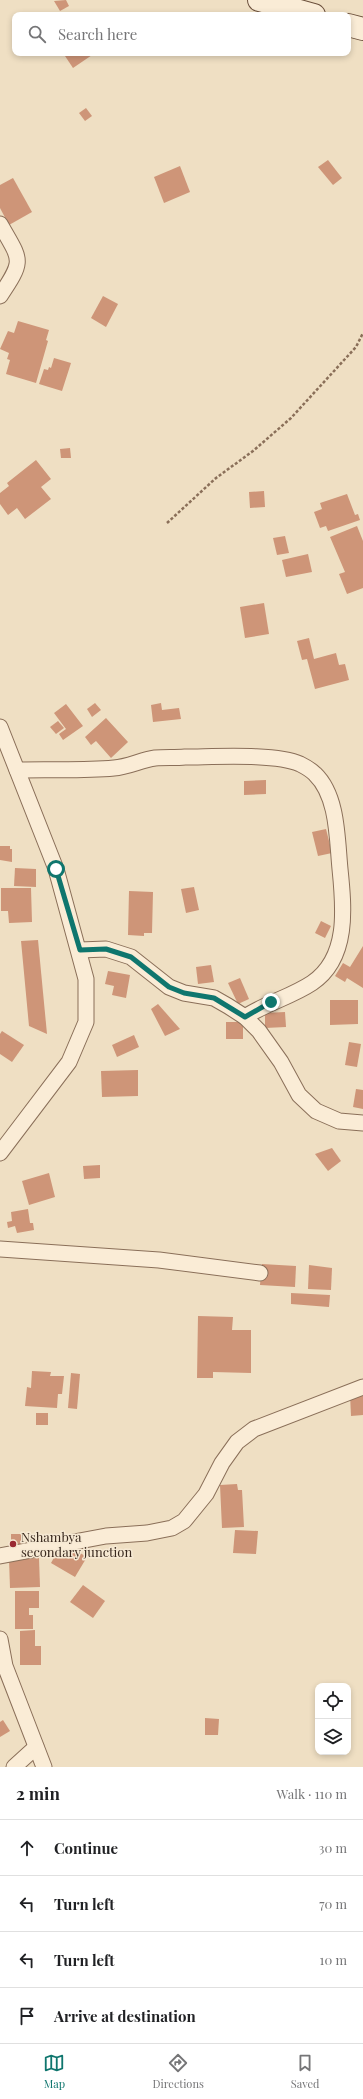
<!DOCTYPE html>
<html lang="en">
<head>
<meta charset="utf-8">
<style>
	:root { --surface:#fff; --page:#f6f6f6; --text:#202124; --muted:#757577; --line:#e0e0e0; --accent:#0f766e }
	body { margin:0; font-family:"Playfair Display",serif; background:var(--page); color:var(--text) }
	.controls { position:absolute; right:12px; bottom:12px; display:grid; overflow:hidden; border-radius:8px; box-shadow:0 2px 6px #0003 }
	.controls button { width:36px; height:36px; display:grid; place-items:center; padding:0; border:0; border-bottom:1px solid var(--line); background:var(--surface); color:var(--text); font:20px sans-serif }
	.stop { position:absolute; width:12px; height:12px; margin:-9px; border:3px solid #0f766e; border-radius:50%; background:#fff }
	.stop.end { background:#0f766e; border-color:#fff; box-shadow:0 1px 4px #0008 }
	.list { margin:0; padding:0; list-style:none }
	h2 { display:flex; justify-content:space-between; align-items:center; height:52px; margin:0; padding:0 16px; font-size:17px }
	h2 small { font-size:13px; font-weight:400; color:var(--muted) }
	.list li { display:grid; grid-template-columns:26px 1fr auto; gap:12px; align-items:center; box-sizing:border-box; height:56px; padding:0 16px; border-top:1px solid var(--line) }
	.list b { display:block; font-size:15px; white-space:nowrap }
	.list em { font-size:13px; font-style:normal; color:var(--muted) }
	.icon { flex:none; width:22px; height:22px; fill:none; stroke:currentColor; stroke-width:2; stroke-linecap:round; stroke-linejoin:round }
	.map { position:relative; flex:none; width:363px; height:1767px; overflow:hidden }
	.search { position:absolute; background:var(--surface); box-shadow:0 2px 6px #0003; left:12px; right:12px; top:12px; height:44px; display:flex; align-items:center; gap:10px; box-sizing:border-box; padding:0 14px; border-radius:8px; color:var(--muted); font-size:15px }
	.sheet { height:276px; background:var(--surface) }
	nav { display:flex; justify-content:space-around; align-items:center; box-sizing:border-box; height:56px; border-top:1px solid var(--line); background:var(--surface); font-size:11px; color:var(--muted) }
	nav a { display:grid; justify-items:center; gap:2px }
	nav .on { color:var(--accent) }
	.map>svg:first-child { display:block }
	.building { fill:#ce9578 }
	.lines { fill:none; stroke-linecap:round; stroke-linejoin:round }
	.street-casing { stroke:#8a6f59; stroke-width:17 }
	.secondary-casing { stroke:#6c503c; stroke-width:24 }
	.path { stroke:#8a6f59; stroke-width:2.5; stroke-dasharray:3 2; stroke-linecap:butt }
	.street { stroke:#faecd6; stroke-width:15 }
	.secondary { stroke:#faecd6; stroke-width:22 }
	.route { stroke:#0f766e; stroke-width:5 }
	.poi-dot { fill:#9a2831; stroke:#f6e9d3; stroke-width:1.5 }
	.labels { text-anchor:middle; stroke-width:3; stroke-linejoin:round; paint-order:stroke }
	.poi-label { font-size:13px; fill:#39291e; stroke:#f6e9d3; text-anchor:start }
</style>
</head>
<body>
<div class="map">
<svg width="363" height="1767" viewBox="0 0 363 1767">
	<rect width="100%" height="100%" fill="#efdfc3"/>
	<!-- building -->
	<g class="building">
		<polygon points="66,0 69,6 60,11 54,1"/>
		<polygon points="63,53 95,53 73,68"/>
		<polygon points="86,108 92,116 85,121 79,113"/>
		<polygon points="328,160 342,178 333,185 318,167"/>
		<polygon points="180,166 190,192 164,203 154,177"/>
		<polygon points="13,178 32,212 9,225 0,208 0,185"/>
		<polygon points="103,296 118,304 106,327 91,318"/>
		<polygon points="18,321 49,330 46,340 48,341 36,383 6,374 10,360 7,359 9,353 0,349 8,331 14,333"/>
		<polygon points="54,358 71,363 62,391 39,384 44,369 48,370 49,367 51,368"/>
		<polygon points="70,448 71,458 61,458 60,449"/>
		<polygon points="36,460 51,479 41,487 51,499 25,519 17,508 8,515 0,504 0,493 9,486 7,483"/>
		<polygon points="264,491 265,507 250,508 249,492"/>
		<polygon points="347,494 355,515 358,514 360,520 328,531 326,526 320,528 314,512 322,509 320,503"/>
		<polygon points="357,526 363,541 363,588 347,594 339,574 345,572 330,537"/>
		<polygon points="285,536 289,553 277,555 273,538"/>
		<polygon points="308,554 312,572 286,577 282,560"/>
		<polygon points="264,603 269,634 245,638 240,607"/>
		<polygon points="309,638 314,659 336,653 339,665 345,664 349,680 315,689 307,659 302,660 297,641"/>
		<polygon points="95,703 101,710 92,717 87,709"/>
		<polygon points="161,703 162,710 179,708 181,719 153,722 151,705"/>
		<polygon points="66,704 83,726 63,740 59,734 66,729 54,713"/>
		<polygon points="106,718 128,742 111,758 96,741 91,745 85,737"/>
		<polygon points="58,721 64,728 56,734 50,727"/>
		<polygon points="266,780 266,794 244,795 244,781"/>
		<polygon points="326,829 332,853 318,856 312,832"/>
		<polygon points="0,846 10,846 10,849 12,849 12,862 0,860"/>
		<polygon points="15,868 36,869 36,887 14,886"/>
		<polygon points="194,887 199,910 186,913 181,889"/>
		<polygon points="1,888 31,888 32,922 9,923 8,911 1,911"/>
		<polygon points="129,891 153,892 152,933 144,933 144,936 128,935"/>
		<polygon points="321,921 331,926 325,938 315,933"/>
		<polygon points="38,940 47,1034 29,1026 21,941"/>
		<polygon points="363,946 363,988 347,978 345,982 335,976 343,963 350,967"/>
		<polygon points="211,965 214,982 198,984 196,967"/>
		<polygon points="108,971 130,975 126,998 112,995 114,986 105,984"/>
		<polygon points="240,978 249,999 238,1004 228,983"/>
		<polygon points="330,1000 358,1000 358,1024 330,1025"/>
		<polygon points="158,1004 180,1029 165,1036 151,1009"/>
		<polygon points="285,1012 286,1027 265,1028 265,1013"/>
		<rect x="226" y="1022" width="17" height="17"/>
		<polygon points="2,1031 24,1045 12,1062 0,1054 0,1034"/>
		<polygon points="134,1035 139,1047 117,1057 112,1045"/>
		<polygon points="349,1042 361,1044 357,1067 345,1065"/>
		<polygon points="138,1070 138,1096 102,1097 101,1071"/>
		<polygon points="356,1089 363,1090 363,1109 353,1107"/>
		<polygon points="332,1148 341,1161 328,1171 315,1154"/>
		<polygon points="100,1165 100,1178 84,1179 83,1166"/>
		<polygon points="49,1173 55,1197 29,1205 22,1181"/>
		<polygon points="28,1209 30,1223 33,1223 34,1230 17,1233 15,1226 8,1228 7,1222 12,1221 11,1212"/>
		<polygon points="262,1264 296,1266 295,1287 260,1285"/>
		<polygon points="309,1265 332,1268 331,1290 308,1289"/>
		<polygon points="291,1293 330,1295 329,1307 291,1304"/>
		<polygon points="198,1316 233,1317 232,1330 251,1330 251,1373 213,1372 213,1378 197,1378"/>
		<polygon points="32,1371 51,1372 50,1376 64,1376 62,1394 58,1394 57,1408 25,1406 27,1387 31,1388"/>
		<polygon points="71,1373 80,1374 77,1409 68,1408"/>
		<polygon points="350,1394 363,1394 363,1415 351,1416"/>
		<rect x="36" y="1413" width="12" height="12"/>
		<polygon points="237,1484 238,1490 242,1490 244,1527 222,1528 220,1485"/>
		<polygon points="235,1530 258,1531 256,1554 233,1553"/>
		<polygon points="11,1534 23,1534 24,1544 11,1545"/>
		<polygon points="27,1534 38,1534 38,1544 28,1544"/>
		<polygon points="66,1545 87,1557 75,1577 51,1563 60,1547"/>
		<polygon points="39,1558 40,1587 10,1588 9,1559"/>
		<polygon points="83,1585 105,1601 93,1618 70,1602"/>
		<polygon points="15,1591 39,1591 39,1608 29,1608 29,1615 33,1615 33,1629 15,1629"/>
		<polygon points="35,1630 35,1646 41,1646 41,1665 20,1665 20,1631"/>
		<polygon points="205,1718 219,1719 218,1735 205,1735"/>
		<polygon points="3,1720 10,1731 0,1737 0,1722"/>
	</g>
	<g class="lines">
		<defs>
			<g id="street">
				<path d="M0,224c21,37 25,35 0,72"/>
				<polyline points="0,727 56,869 86,979 86,1022 69,1062 0,1153"/>
				<path d="M17,770c32,-1 65,1 97,-2 14,-1 27,-8 41,-10 10,-1 20,0 30,-1 28,0 91,-4 115,7 4,2 11,6 15,10 23,22 22,65 25,95 4,39 9,89 -28,114 -21,14 -46,20 -67,34"/>
				<polyline points="80,950 106,949 131,957 169,987 184,993 214,998 228,1006 245,1017 259,1031 281,1062 299,1095 316,1111 339,1121 363,1123"/>
				<polyline points="0,1249 159,1260 260,1273"/>
				<polyline points="0,1556 106,1536 147,1533 172,1528 184,1521 206,1494 222,1463 237,1442 254,1429 363,1387"/>
				<polyline points="0,1639 5,1666 44,1767"/>
				<polyline points="14,1767 36,1747"/>
			</g>
			<g id="secondary">
				<polyline points="259,0 314,15"/>
				<polyline points="348,25 363,29"/>
			</g>
		</defs>
		<!-- street casing -->
		<use href="#street" class="street-casing"/>
		<!-- secondary casing -->
		<use href="#secondary" class="secondary-casing"/>
		<!-- path -->
		<polyline class="path" points="167,523 216,478 253,451 291,418 356,347 363,333"/>
		<!-- street -->
		<use href="#street" class="street"/>
		<!-- secondary -->
		<use href="#secondary" class="secondary"/>
	</g>
	<g class="lines">
		<!-- route -->
		<polyline class="route" points="56,869 80,950 106,949 131,957 169,987 184,993 214,998 245,1017 271,1002"/>
	</g>
	<!-- markers -->
	<circle class="poi-dot" cx="13" cy="1544" r="4"/>
	<g class="labels">
		<!-- poi labels -->
		<g class="poi-label">
			<text x="21" y="1542">Nshambya<tspan x="21" dy="15">secondary junction</tspan></text>
		</g>
	</g>
</svg>
<div class="controls">
<button><svg class="icon" aria-label="locate" viewBox="0 0 24 24"><circle cx="12" cy="12" r="6"/><path d="M12 2v4M12 18v4M2 12h4M18 12h4"/></svg></button>
<button><svg class="icon" aria-label="layers" viewBox="0 0 24 24"><path d="M12 4l9 5-9 5-9-5zM3 14l9 5 9-5"/></svg></button>
</div>
<div class="stop" style="left:56px;top:869px"></div>
<div class="stop end" style="left:271px;top:1002px"></div>
<div class="search"><svg class="icon" aria-label="search" viewBox="0 0 24 24"><circle cx="10" cy="10" r="6"/><path d="M15 15l6 6"/></svg>Search here</div>
</div>
<section class="sheet">
<h2>2 min<small>Walk · 110 m</small></h2>
<ul class="list">
<li><svg class="icon" aria-label="ahead" viewBox="0 0 24 24"><path d="M12 20V5M6 11l6-6 6 6"/></svg><div><b>Continue</b></div><em>30 m</em></li>
<li><svg class="icon" aria-label="left" viewBox="0 0 24 24"><path d="M17 20v-9H6M10 6l-5 5 5 5"/></svg><div><b>Turn left</b></div><em>70 m</em></li>
<li><svg class="icon" aria-label="left" viewBox="0 0 24 24"><path d="M17 20v-9H6M10 6l-5 5 5 5"/></svg><div><b>Turn left</b></div><em>10 m</em></li>
<li><svg class="icon" aria-label="arrive" viewBox="0 0 24 24"><path d="M6 21V4h12l-3 4 3 4H6"/></svg><div><b>Arrive at destination</b></div></li>
</ul>
</section>
<nav>
<a class="on"><svg class="icon" aria-label="map" viewBox="0 0 24 24"><path d="M3 6l6-2 6 2 6-2v14l-6 2-6-2-6 2zM9 4v14M15 6v14"/></svg>Map</a>
<a><svg class="icon" aria-label="directions" viewBox="0 0 24 24"><path d="M12 3l9 9-9 9-9-9zM9 14v-3h6M13 9l2 2-2 2"/></svg>Directions</a>
<a><svg class="icon" aria-label="saved" viewBox="0 0 24 24"><path d="M7 4h10v16l-5-4-5 4z"/></svg>Saved</a>
</nav>
</body>
</html>
